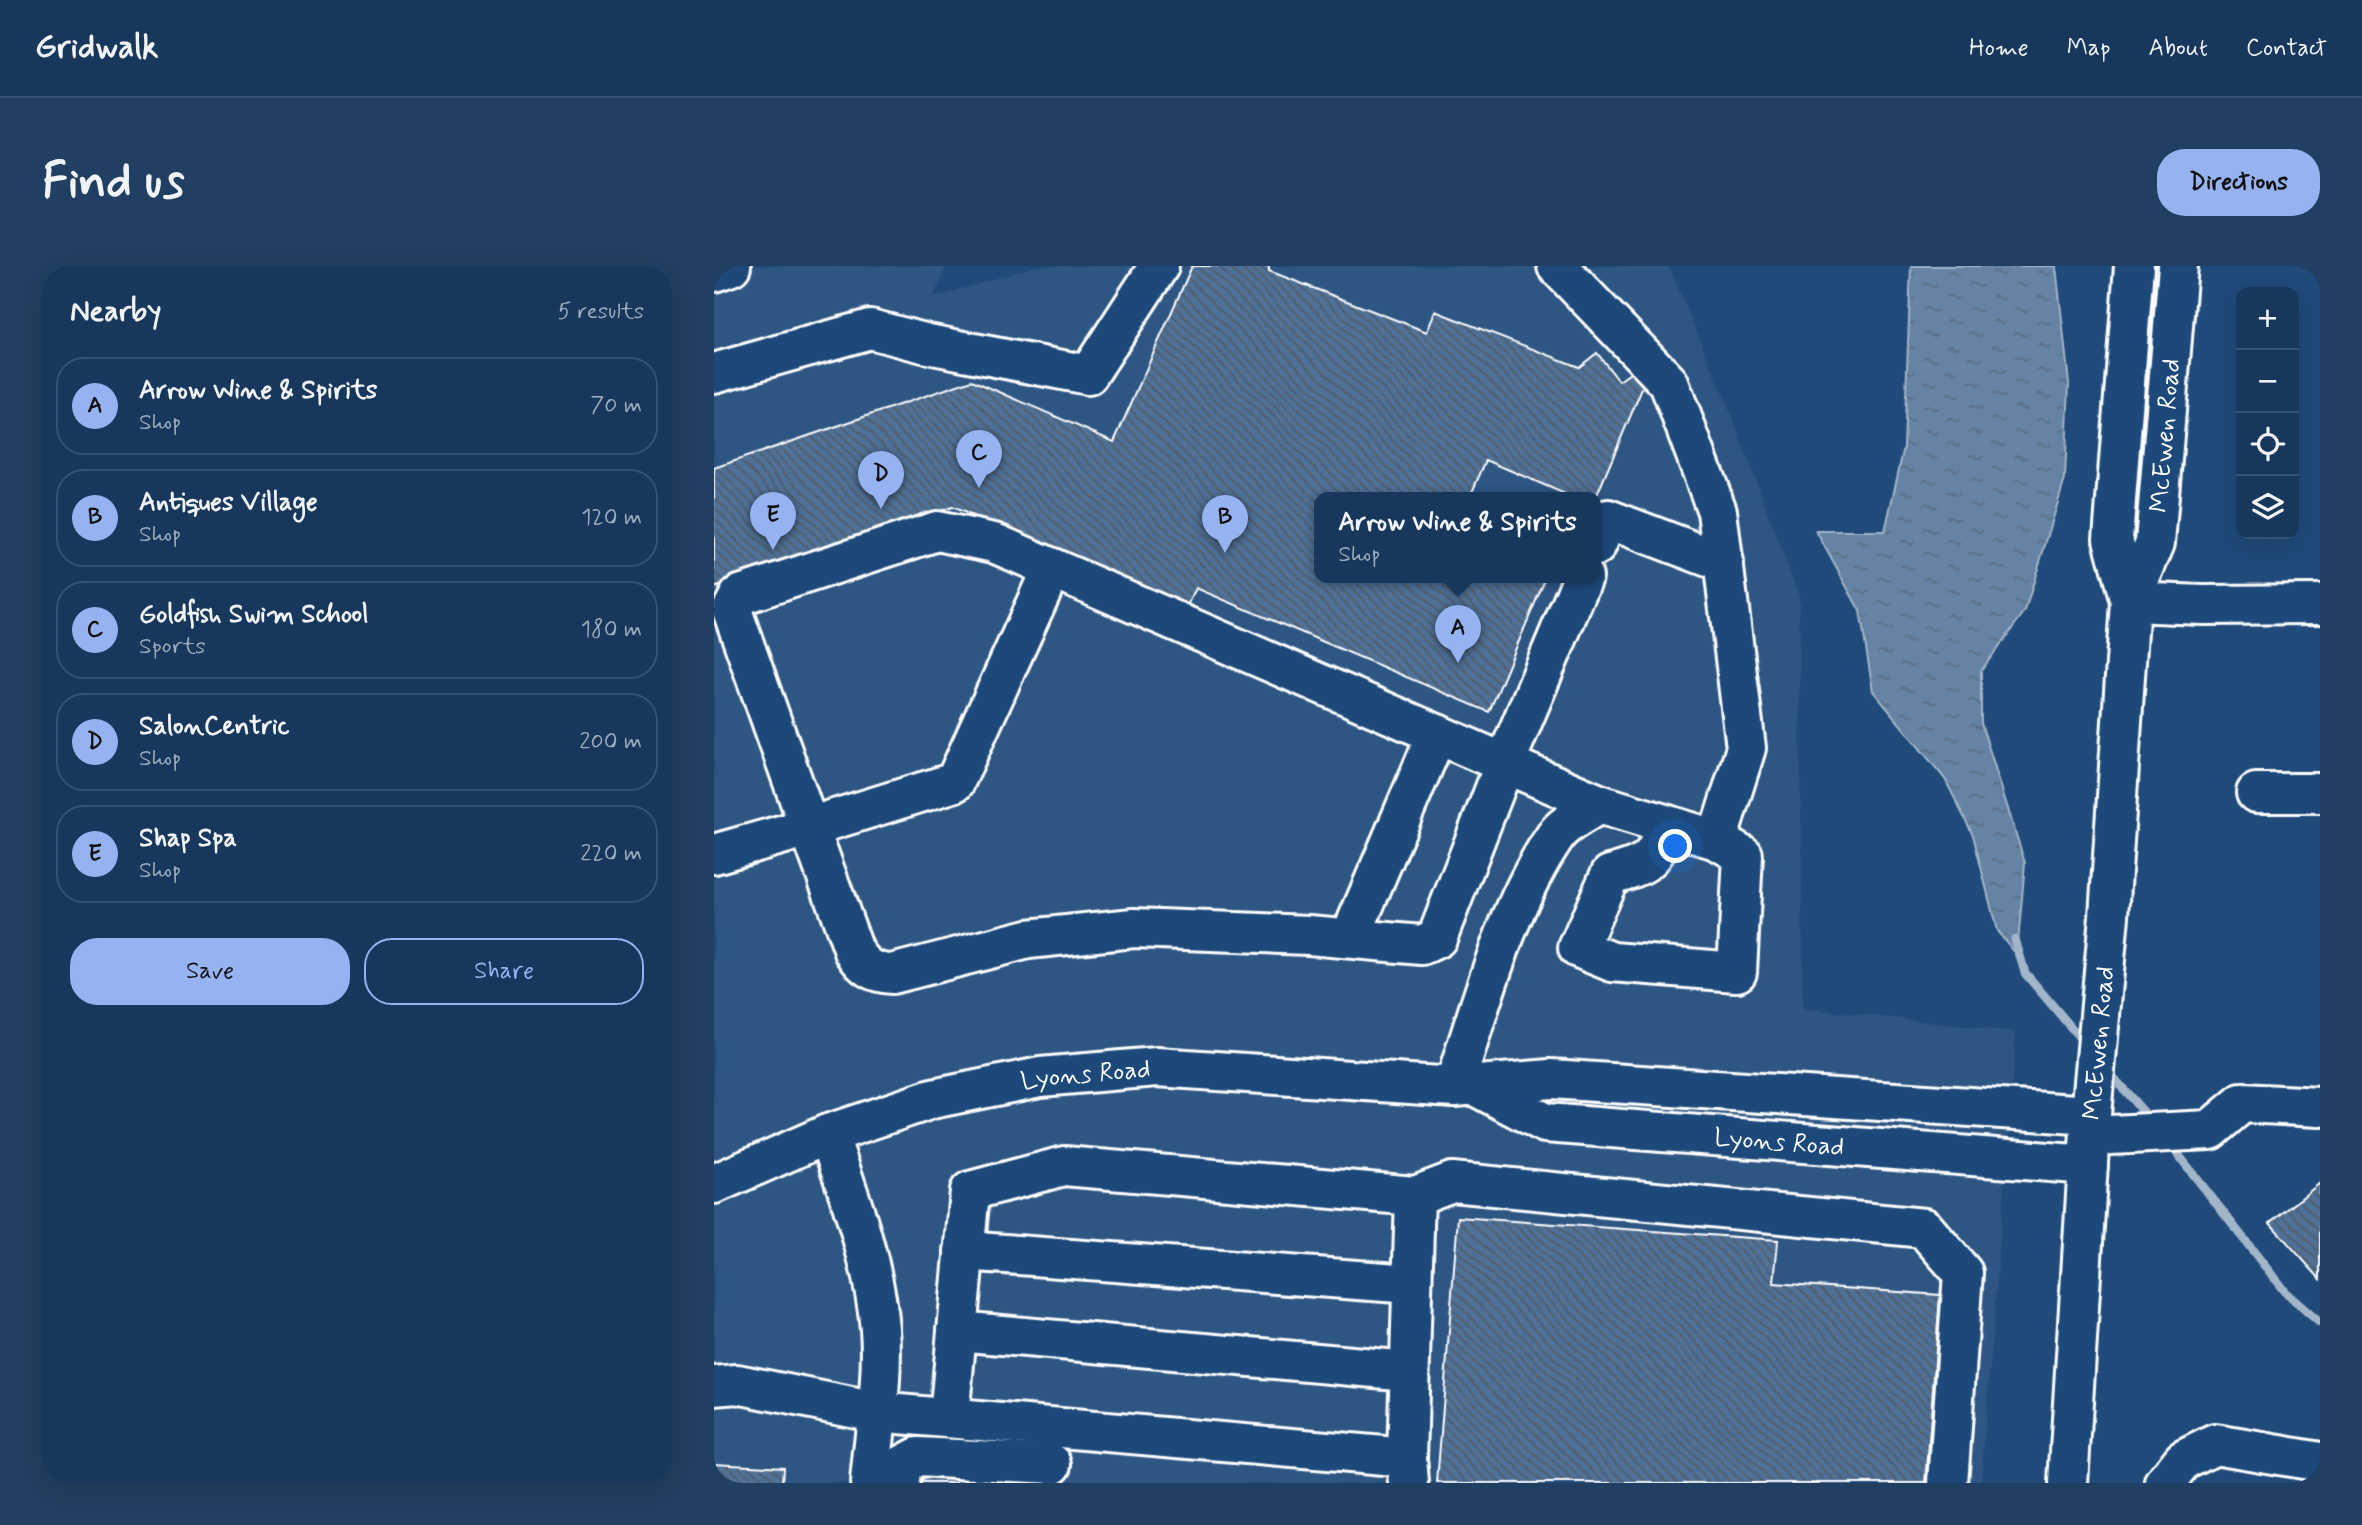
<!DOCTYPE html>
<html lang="en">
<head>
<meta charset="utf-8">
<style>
	:root { --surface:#17385c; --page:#203f62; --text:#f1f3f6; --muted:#9eacbb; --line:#365272; --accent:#95b2f1 }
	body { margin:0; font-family:Mynerve,sans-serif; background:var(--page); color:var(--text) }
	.controls { position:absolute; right:21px; top:21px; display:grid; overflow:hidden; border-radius:14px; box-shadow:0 7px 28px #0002 }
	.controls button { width:63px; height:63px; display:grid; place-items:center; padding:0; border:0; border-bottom:2px solid var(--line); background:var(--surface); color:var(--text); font:35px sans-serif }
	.you { position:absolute; left:962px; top:581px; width:24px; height:24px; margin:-18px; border:5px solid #fff; border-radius:50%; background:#1a73e8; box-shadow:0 0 0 10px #1a73e833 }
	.badge { display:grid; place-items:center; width:46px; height:46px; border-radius:50%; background:var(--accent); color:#111; font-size:23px; font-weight:700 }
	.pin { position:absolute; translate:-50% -58px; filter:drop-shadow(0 2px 4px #0008) }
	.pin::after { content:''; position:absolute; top:37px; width:24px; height:21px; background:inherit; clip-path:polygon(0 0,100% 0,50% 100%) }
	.popup { position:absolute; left:600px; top:226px; width:287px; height:91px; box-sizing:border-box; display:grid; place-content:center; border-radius:14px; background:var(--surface); filter:drop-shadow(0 2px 5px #0005); font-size:23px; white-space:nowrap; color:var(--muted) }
	.popup b { font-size:26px; color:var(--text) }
	.popup::after { content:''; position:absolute; left:50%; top:100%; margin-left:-14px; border:14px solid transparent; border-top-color:var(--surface) }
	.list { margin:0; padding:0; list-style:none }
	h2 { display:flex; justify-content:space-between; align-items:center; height:91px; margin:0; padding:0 28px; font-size:30px }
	h2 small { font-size:23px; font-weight:400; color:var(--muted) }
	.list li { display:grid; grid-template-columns:46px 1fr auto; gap:21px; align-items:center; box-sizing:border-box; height:98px; margin:0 14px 14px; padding:0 14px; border:2px solid var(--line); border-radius:28px }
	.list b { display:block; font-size:26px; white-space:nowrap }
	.list p { margin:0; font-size:23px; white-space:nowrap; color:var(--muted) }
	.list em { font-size:23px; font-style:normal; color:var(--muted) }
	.actions { display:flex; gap:14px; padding:21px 28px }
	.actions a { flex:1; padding:16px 0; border:2px solid var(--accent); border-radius:28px; text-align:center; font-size:24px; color:var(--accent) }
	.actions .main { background:var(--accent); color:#111 }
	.icon { flex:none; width:38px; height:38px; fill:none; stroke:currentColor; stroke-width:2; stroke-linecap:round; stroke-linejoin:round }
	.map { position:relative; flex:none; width:1606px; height:1217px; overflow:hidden; border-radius:28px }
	header { display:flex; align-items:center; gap:42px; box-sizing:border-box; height:98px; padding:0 35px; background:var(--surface); border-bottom:2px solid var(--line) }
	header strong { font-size:33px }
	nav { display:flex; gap:38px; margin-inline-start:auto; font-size:24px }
	.intro { display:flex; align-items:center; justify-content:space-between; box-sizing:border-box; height:168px; padding:0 42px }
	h1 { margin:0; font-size:49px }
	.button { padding:18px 32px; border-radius:28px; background:var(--accent); color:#111; font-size:24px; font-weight:700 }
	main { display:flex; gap:42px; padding:0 42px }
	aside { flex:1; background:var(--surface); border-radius:28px; box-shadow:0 7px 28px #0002 }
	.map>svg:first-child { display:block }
	.built { fill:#2e5683; fill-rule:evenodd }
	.water { fill:url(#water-ripples); stroke:#a3b5c8; stroke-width:2 }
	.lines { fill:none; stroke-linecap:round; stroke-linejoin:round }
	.stream { stroke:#a3b5c8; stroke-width:9 }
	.building { fill:url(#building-back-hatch); stroke:#fff; stroke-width:2 }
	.minor-casing { stroke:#fff; stroke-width:44 }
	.minor { stroke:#1f4a7a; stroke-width:38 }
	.labels { text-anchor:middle; stroke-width:7; stroke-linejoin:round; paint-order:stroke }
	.street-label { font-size:26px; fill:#fff; stroke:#1f4a7a }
</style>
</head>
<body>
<header>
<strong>Gridwalk</strong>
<nav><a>Home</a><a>Map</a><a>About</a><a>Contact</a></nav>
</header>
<div class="intro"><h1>Find us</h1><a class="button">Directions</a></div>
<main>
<aside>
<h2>Nearby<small>5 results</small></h2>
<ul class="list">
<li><span class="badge">A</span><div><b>Arrow Wine &amp; Spirits</b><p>Shop</p></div><em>70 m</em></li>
<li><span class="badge">B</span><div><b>Antiques Village</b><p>Shop</p></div><em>120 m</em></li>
<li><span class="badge">C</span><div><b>Goldfish Swim School</b><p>Sports</p></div><em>180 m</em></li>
<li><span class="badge">D</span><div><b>SalonCentric</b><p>Shop</p></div><em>200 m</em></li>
<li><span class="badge">E</span><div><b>Shap Spa</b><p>Shop</p></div><em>220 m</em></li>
</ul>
<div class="actions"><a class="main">Save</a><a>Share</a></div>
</aside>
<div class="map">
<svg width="1606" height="1217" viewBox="0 0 1606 1217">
	<defs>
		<pattern id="water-ripples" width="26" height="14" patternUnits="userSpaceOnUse" patternTransform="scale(1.75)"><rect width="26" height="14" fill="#6583a4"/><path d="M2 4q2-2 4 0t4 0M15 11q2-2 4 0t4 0" fill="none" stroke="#5b6d81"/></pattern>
		<pattern id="building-back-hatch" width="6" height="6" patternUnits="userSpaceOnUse" patternTransform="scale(1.75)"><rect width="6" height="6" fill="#507197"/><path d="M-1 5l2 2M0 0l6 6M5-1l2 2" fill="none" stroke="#4e5b6a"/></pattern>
	</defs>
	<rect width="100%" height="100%" fill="#1f4a7a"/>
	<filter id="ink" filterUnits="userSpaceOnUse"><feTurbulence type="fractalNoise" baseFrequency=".0143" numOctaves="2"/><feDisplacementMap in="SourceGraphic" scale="14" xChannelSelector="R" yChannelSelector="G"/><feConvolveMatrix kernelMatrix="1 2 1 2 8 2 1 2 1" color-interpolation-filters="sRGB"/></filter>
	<g filter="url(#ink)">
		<!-- built -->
		<path class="built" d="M0,0h233l-14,32 103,-32h633l61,145 69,185 4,412 213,24 -35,451h-1267zM606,231h276v80h-276z"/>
		<!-- water -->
		<polygon class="water" points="1197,0 1342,0 1355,117 1351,213 1311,345 1267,405 1267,457 1311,597 1303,689 1283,665 1259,569 1231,513 1159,425 1146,345 1102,265 1171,265 1190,181"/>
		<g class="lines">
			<!-- stream -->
			<g class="stream">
				<polyline points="1301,673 1311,707 1372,779"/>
				<polyline points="1392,803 1438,856"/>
				<polyline points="1456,878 1571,1026 1606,1057"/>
			</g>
		</g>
		<!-- building -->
		<g class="building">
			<polygon points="478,0 555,0 555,5 713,66 721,45 865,101 883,87 905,115 919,105 933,111 882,231 858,231 772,194 756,231 606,231 606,311 832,311 775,446 482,322 474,340 238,241 0,322 0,202 258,114 400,176"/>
			<polygon points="1606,917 1606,1013 1556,957"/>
			<polygon points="744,951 1064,974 1060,1017 1226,1029 1212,1217 723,1217"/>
			<polygon points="0,1197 69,1201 68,1217 0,1217"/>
			<polygon points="210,1207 244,1209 243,1217 209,1217"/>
		</g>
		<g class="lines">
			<defs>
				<g id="minor">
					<polyline points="0,6 17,0"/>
					<polyline points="0,107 156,63 214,78 374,109 445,0"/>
					<polyline points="882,280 894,253 1010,297"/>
					<path d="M338,302l-97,214 -146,45 45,124c10,16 19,22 38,23l136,-35 106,-11 175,7 113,10 15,-7 68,-175 78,-186"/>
					<path id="s1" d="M1416,336l25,-59 23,-277"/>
					<polyline points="1416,336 1489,339 1606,338"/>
					<polyline points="1542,527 1606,527"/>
					<path d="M951,558c-8,37 -19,41 -55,51l-32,73 34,14 125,10 6,-117 -26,-15"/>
					<polyline points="0,588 95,561 18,344 26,329 223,265 280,277 885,538"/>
					<polyline points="636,672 723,468"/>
					<path d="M740,821c26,-81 53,-181 102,-252 9,-13 30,-22 43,-31l118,36 29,-92 -29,-237 -48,-128 -112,-117"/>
					<path id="s2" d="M763,821l68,36 543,42"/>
					<path d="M114,868c22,63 46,128 52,195 4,46 -6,107 -10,154"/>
					<polyline points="1376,870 1496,864 1528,837 1606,841"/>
					<path id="s3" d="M0,918l114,-50 104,-35 108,-22 117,-10 297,20 97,-8 540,36"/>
					<polyline points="250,985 698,1018"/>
					<polyline points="243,1065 695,1105"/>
					<polyline points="0,1120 23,1118 162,1146 693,1192 695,1217"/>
					<polyline points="235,1152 256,925 350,900 701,930 738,916 1210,962 1249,1007 1234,1217"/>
					<polyline points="693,1192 701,930"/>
					<polyline points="186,1217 187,1200 204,1191 338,1198"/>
					<path id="s4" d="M1354,1217l23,-368 18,-199 21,-314 -17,-63 21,-273"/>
					<polyline points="1451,1217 1469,1194 1501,1178 1606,1196"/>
				</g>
			</defs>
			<!-- minor casing -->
			<use href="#minor" class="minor-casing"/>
			<!-- minor -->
			<use href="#minor" class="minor"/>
		</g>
	</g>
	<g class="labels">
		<!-- street labels -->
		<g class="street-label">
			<text dy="9" stroke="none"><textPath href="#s1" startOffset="172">McEwen Road</textPath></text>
			<text dy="9" stroke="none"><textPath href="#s4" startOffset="441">McEwen Road</textPath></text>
			<text dy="9" stroke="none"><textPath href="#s3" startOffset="390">Lyons Road</textPath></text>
			<text dy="9" stroke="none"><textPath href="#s2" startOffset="312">Lyons Road</textPath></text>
		</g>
	</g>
</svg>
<div class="controls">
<button>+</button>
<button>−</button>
<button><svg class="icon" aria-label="locate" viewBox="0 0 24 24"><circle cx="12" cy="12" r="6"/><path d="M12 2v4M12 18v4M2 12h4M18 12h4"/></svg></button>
<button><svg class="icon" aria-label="layers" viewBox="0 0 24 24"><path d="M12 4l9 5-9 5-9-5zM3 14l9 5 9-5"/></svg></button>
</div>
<div class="you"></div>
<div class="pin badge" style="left:744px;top:397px">A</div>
<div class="popup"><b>Arrow Wine &amp; Spirits</b>Shop</div>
<div class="pin badge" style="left:511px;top:287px">B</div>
<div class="pin badge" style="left:265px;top:222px">C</div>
<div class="pin badge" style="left:167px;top:243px">D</div>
<div class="pin badge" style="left:59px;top:284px">E</div>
</div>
</main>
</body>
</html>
